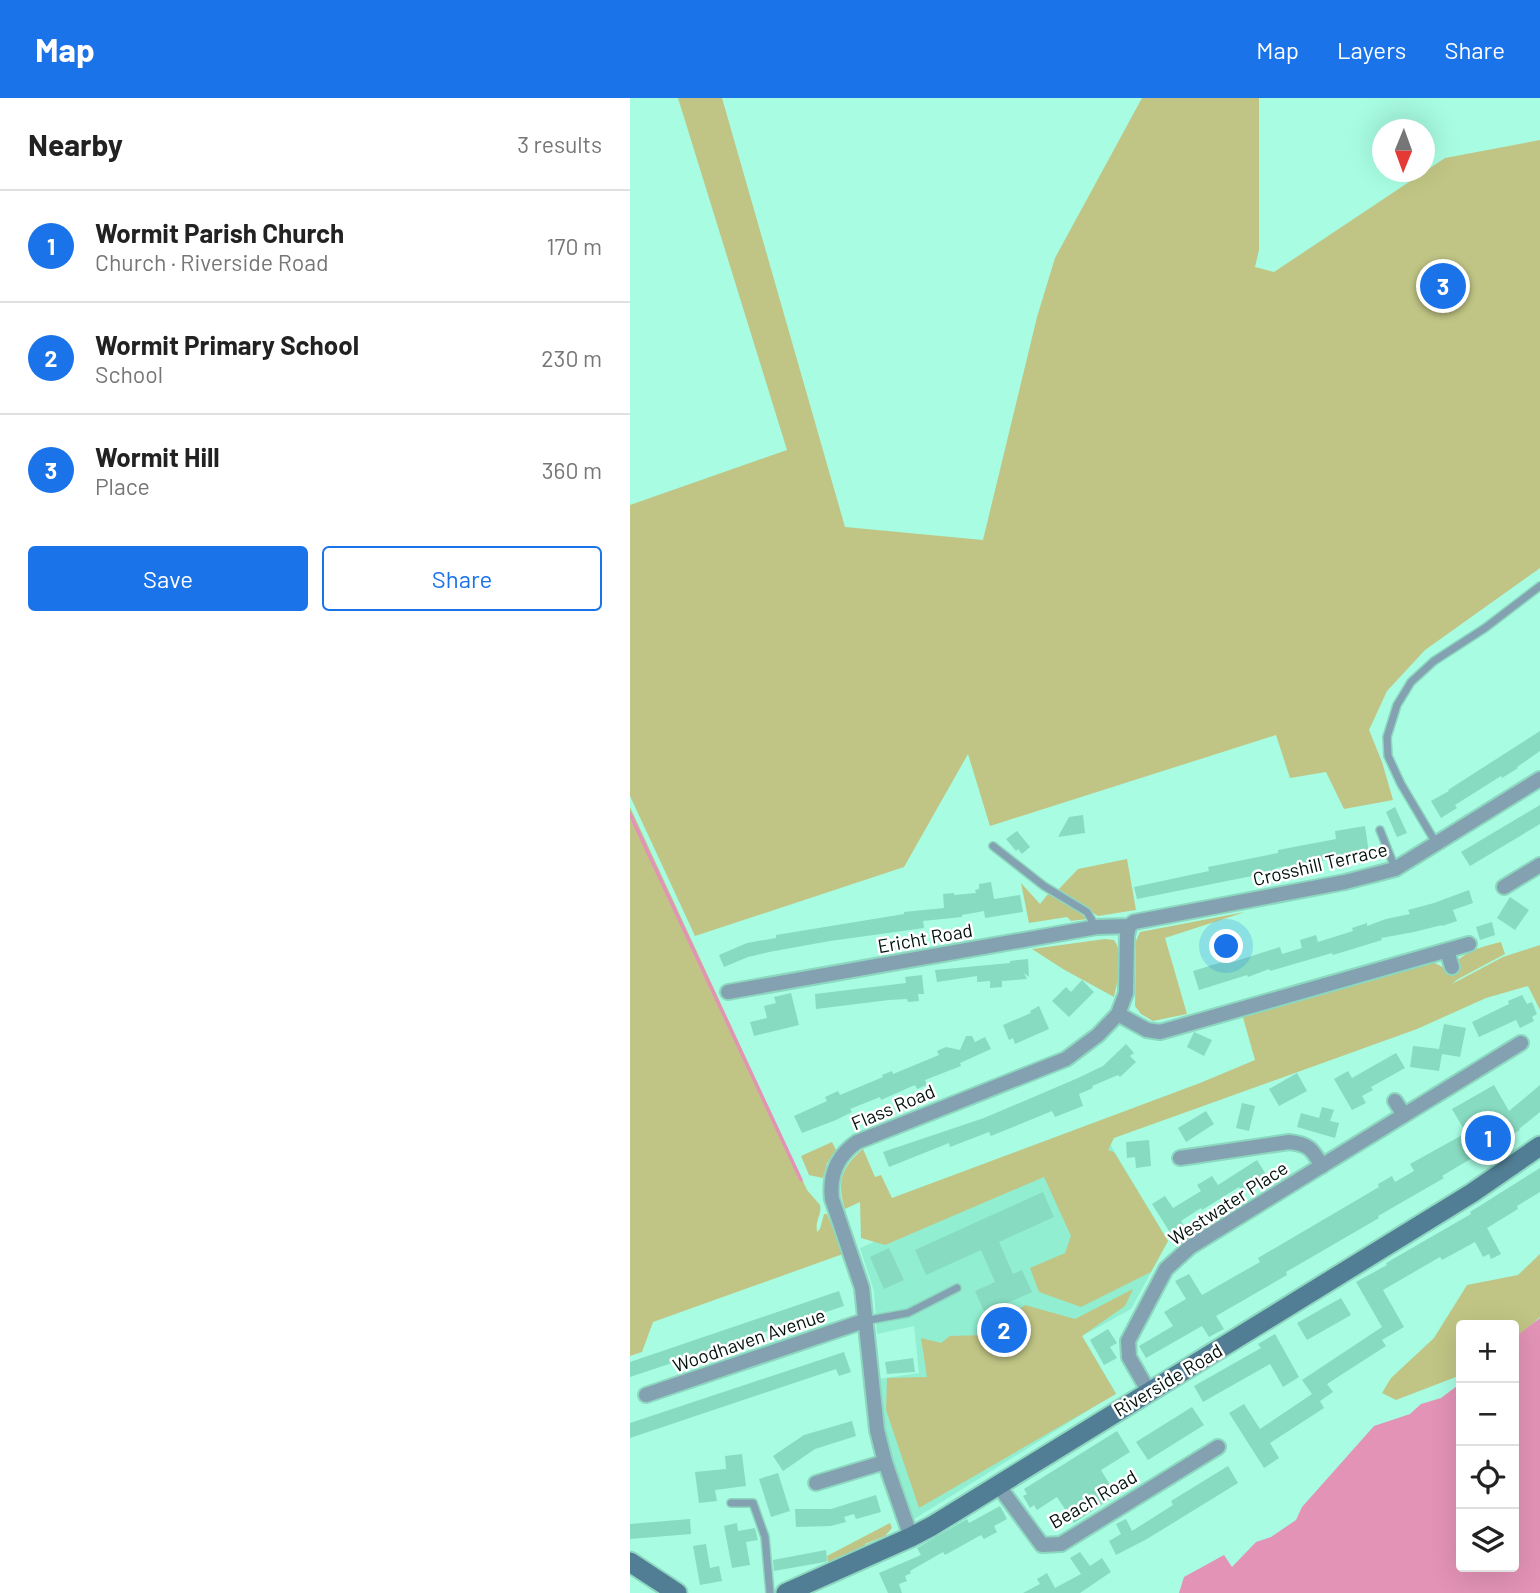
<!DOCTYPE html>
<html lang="en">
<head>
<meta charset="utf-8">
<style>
	:root { --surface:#fff; --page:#f6f6f6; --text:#222; --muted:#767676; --line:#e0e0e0; --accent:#1a73e8 }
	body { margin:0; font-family:Barlow,sans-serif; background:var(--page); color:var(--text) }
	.controls { position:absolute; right:21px; bottom:21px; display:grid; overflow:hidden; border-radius:7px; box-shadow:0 7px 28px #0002 }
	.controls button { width:63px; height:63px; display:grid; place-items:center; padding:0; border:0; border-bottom:2px solid var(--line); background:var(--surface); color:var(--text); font:35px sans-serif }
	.compass { position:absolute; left:742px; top:21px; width:63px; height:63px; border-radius:50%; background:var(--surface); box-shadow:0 7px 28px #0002; rotate:181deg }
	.you { position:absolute; left:597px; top:849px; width:24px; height:24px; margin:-18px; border:5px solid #fff; border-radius:50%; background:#1a73e8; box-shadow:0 0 0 10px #1a73e833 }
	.badge { display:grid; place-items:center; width:46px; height:46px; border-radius:50%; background:var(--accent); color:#fff; font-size:23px; font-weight:700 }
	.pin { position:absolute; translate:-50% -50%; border:4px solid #fff; box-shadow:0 2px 7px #0006 }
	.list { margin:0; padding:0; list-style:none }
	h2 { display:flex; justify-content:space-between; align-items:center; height:91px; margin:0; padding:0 28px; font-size:30px }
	h2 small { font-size:23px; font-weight:400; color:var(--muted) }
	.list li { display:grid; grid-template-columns:46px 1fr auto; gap:21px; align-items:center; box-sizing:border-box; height:112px; padding:0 28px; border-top:2px solid var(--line) }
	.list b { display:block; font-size:26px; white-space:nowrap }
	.list p { margin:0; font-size:23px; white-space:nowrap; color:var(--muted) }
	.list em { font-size:23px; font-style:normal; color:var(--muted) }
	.actions { display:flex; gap:14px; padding:21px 28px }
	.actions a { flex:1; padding:16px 0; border:2px solid var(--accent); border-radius:7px; text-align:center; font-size:24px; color:var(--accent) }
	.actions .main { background:var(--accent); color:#fff }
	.icon { flex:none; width:38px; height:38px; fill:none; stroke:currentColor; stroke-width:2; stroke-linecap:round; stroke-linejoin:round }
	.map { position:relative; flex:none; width:910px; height:1495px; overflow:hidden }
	header { display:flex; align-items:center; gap:42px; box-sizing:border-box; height:98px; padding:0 35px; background:var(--accent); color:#fff }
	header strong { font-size:33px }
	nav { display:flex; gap:38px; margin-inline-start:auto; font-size:24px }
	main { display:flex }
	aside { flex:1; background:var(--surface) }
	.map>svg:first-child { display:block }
	.built { fill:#91eed1 }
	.green { fill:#c0c585 }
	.water { fill:#e393b6 }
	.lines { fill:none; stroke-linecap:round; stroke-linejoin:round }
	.stream { stroke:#e393b6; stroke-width:3.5 }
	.building { fill:#87dbc0 }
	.service-casing { stroke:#8cd7bf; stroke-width:10 }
	.minor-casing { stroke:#8cd7bf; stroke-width:18 }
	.secondary-casing { stroke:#8cd7bf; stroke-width:23 }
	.service { stroke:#83a1b1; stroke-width:7 }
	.minor { stroke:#83a1b1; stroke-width:14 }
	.secondary { stroke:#517e95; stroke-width:19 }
	.labels { text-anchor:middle; stroke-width:5; stroke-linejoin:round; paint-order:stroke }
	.street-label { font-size:19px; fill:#00120b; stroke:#fff }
</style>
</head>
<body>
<header>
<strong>Map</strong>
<nav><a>Map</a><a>Layers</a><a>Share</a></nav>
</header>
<main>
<aside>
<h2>Nearby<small>3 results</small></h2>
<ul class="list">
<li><span class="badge">1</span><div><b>Wormit Parish Church</b><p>Church · Riverside Road</p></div><em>170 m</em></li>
<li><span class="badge">2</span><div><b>Wormit Primary School</b><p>School</p></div><em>230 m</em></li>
<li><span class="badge">3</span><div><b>Wormit Hill</b><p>Place</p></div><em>360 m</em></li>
</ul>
<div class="actions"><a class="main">Save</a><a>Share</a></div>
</aside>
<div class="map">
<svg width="910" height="1495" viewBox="0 0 910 1495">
	<rect width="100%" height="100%" fill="#a7fce1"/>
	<!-- built -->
	<polygon class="built" points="478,1043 538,1143 501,1211 452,1238 486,1295 281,1423 254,1348 249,1281 289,1275 284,1228 247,1236 244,1193 230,1150"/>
	<!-- green -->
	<g class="green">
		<polygon points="48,0 92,0 215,429 353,442 407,219 425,160 512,0 629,0 629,152 625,169 644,174 815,60 910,42 910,470 795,552 757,593 739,632 752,664 763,702 714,711 696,674 660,680 646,637 360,728 338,656 274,769 65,838 0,698 0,407 157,352"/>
		<path d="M0,709l177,383 13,15c2,11 -5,13 -3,27l3,-3 4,-15h3l16,40 -190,68 -11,30 -12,4z"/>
		<polygon points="497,761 506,812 468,818 428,792 448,771"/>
		<polygon points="391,785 410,806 418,796 448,813 457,821 441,823 437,819 399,825"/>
		<polygon points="615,814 535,840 557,916 523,923 511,916 505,908 506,843 510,834"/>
		<path d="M475,841l9,1c11,16 4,39 0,57l-51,-28 -31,-20z"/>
		<path d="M871,844l4,12 -47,25 -6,5 51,-27 37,-12v65l-12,-24 -42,12 -69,31 -303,109 -6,12 6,2 54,89 -17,31 -70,35 -42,-15 -9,-24 35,-15 6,-17 -27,-59 -159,68 -24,-7 -1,-36 -15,7c-9,-27 -3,-43 18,-60l12,28 6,-2 11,23 308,-115 55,-23 -13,-46 189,-53 21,11 5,-3 2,-10c14,-10 25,-13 42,-17z"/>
		<polygon points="202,1044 206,1052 197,1065 193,1080 179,1077 171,1058"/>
		<polygon points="910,1156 910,1219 884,1243 884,1227 831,1227 831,1277 766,1302 752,1295 761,1280 804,1240 837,1187 888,1177"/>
		<polygon points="503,1191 495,1208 452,1238 486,1296 289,1410 256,1312 257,1280 297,1279 291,1240 311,1245 320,1238 353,1237 395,1207 445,1221"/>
		<polygon points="260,1425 262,1430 255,1438 235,1446 237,1450 201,1466 198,1464 197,1458"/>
	</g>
	<!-- water -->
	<polygon class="water" points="910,1220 910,1495 549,1495 554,1479 594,1457 602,1469 626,1444 641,1439 666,1422 672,1409 744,1328 780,1316 791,1306 811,1300 831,1285 831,1469 884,1469 884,1240"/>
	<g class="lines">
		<!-- stream -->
		<polyline class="stream" points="0,716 171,1082"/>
	</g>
	<!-- building -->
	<g class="building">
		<polygon points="910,633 910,653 887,669 888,670 872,680 871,678 825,707 827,710 811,720 801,703 819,693 818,692"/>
		<polygon points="910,707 910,726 840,768 831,754"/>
		<polygon points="765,709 777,735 767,739 756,714"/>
		<polygon points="453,717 455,735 428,739 439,719"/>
		<polygon points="735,728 739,755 646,770 647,773 507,801 504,789 579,773 578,769 648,755 648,752 706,741 705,733"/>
		<polygon points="387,733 400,749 392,756 388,751 386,753 376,741"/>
		<polygon points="361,784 364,801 390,797 393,814 355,820 354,813 332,817 332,819 293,823 294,830 200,843 139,854 118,859 94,869 89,857 117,845 146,840 146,837 274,816 274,814 314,810 313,796 324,795 324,797 346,795 345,792 349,791 349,786"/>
		<polygon points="839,792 843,805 823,812 827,823 812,828 812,827 784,834 751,840 752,842 703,857 702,855 640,873 639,871 618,879 617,877 569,892 563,873 602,861 603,864 650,849 652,856 672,850 670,842 686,837 688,844 723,833 722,830 737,825 737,828 756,821 780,816 778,812 804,805"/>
		<polygon points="880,799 899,812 885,832 867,820"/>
		<polygon points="862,824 865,837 850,842 846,829"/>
		<polygon points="398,861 399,879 394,875 397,881 372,883 372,889 360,890 360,883 347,884 347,878 307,884 305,872 380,865 380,863"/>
		<polygon points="292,877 294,896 288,896 289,903 278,904 277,901 259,902 186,911 185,896 276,885 275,879"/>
		<polygon points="452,882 464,894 439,919 422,903 436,889 441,894"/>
		<polygon points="161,895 169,927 124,938 120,924 137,920 134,908 146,905 144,899"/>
		<polygon points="892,897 897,906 902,904 907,916 902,919 904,923 890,930 886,922 849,939 842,924 879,906 878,903"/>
		<polygon points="409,908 419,931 385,946 383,940 379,942 373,927 401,915 400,913"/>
		<polygon points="814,926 836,930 830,959 812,956 809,973 780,969 783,948 809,951"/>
		<polygon points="564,934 582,942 574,958 557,949"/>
		<polygon points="336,938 342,938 345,944 355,939 361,951 330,965 331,968 295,982 297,987 287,991 285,987 251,1002 250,999 220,1011 222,1014 206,1022 172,1035 164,1018 197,1003 195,999 208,993 210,997 253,979 252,977 262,973 263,976 309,957 307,953 316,949 330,952"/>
		<polygon points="496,946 504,955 500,958 506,964 490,979 488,977 462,988 463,990 449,996 453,1008 425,1019 422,1013 361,1038 359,1034 320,1049 319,1045 259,1069 253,1054 354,1020 448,980 473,968"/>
		<polygon points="766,955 775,970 741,989 743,992 732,998 736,1005 722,1012 704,981 718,973 722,980"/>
		<polygon points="667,975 677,993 649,1008 639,991"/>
		<polygon points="864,987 879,1013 910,987 910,1014 889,1031 890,1032 870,1044 874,1050 856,1061 852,1054 812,1078 814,1080 748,1118 749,1120 656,1174 657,1177 586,1218 594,1231 579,1239 572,1228 516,1260 509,1248 543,1228 534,1214 556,1201 545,1183 559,1176 572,1197 630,1164 628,1160 749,1089 748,1086 762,1078 765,1084 784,1073 780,1066 836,1035 822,1011"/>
		<polygon points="612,1005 625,1008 619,1033 606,1030"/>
		<polygon points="692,1009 704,1012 700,1023 709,1025 705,1040 667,1029 671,1015 689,1020"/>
		<polygon points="576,1013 584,1026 556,1044 548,1030"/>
		<polygon points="519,1042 521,1068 506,1070 505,1059 497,1060 496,1044"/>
		<polygon points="627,1062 637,1078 612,1094 609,1089 572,1112 571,1110 551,1123 554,1128 541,1136 522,1106 535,1098 543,1110 571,1093 567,1087 582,1078 588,1087"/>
		<polygon points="910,1070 910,1094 887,1108 888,1111 857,1130 871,1156 861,1161 859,1156 853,1159 845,1144 812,1162 810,1159 753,1192 774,1229 752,1242 756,1248 697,1286 703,1294 690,1303 694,1310 640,1345 649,1360 634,1370 599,1315 614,1306 630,1331 682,1296 672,1282 752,1229 726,1184 757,1167 756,1165 841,1116 840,1114"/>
		<polygon points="413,1094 424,1119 369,1144 383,1176 392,1172 402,1194 355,1215 345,1193 365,1184 351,1152 296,1177 285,1152"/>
		<polygon points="259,1150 274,1182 254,1191 240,1159"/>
		<polygon points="209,1193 214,1208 0,1279 0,1264"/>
		<polygon points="711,1200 721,1217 677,1242 667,1225"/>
		<polygon points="478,1231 487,1245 480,1249 487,1260 474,1267 460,1242"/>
		<polygon points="645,1236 669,1279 653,1289 640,1266 573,1304 564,1288 631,1250 628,1246"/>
		<polygon points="214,1254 221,1274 209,1278 206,1271 0,1340 0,1325"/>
		<polygon points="283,1260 285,1274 257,1276 255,1264"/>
		<polygon points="562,1309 574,1327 518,1362 506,1344"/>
		<polygon points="222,1323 226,1338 185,1351 153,1373 143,1358 174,1337"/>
		<polygon points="487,1333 500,1354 471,1372 486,1397 444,1425 427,1399 407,1412 404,1407 400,1410 393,1398 397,1396 394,1391"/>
		<polygon points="112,1356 116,1388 85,1392 87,1403 69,1405 65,1374 96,1371 95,1358"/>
		<polygon points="598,1368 608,1385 517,1441 486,1457 479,1443 491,1436 486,1426 496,1421 502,1433 543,1407 541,1403"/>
		<polygon points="148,1375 160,1413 141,1419 129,1381"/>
		<polygon points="246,1397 251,1414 226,1421 224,1416 214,1419 216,1424 201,1428 166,1429 165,1411 201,1411"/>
		<polygon points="370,1408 377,1421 364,1428 367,1434 354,1441 351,1437 315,1457 313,1454 280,1473 281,1475 275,1478 277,1483 269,1486 272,1495 258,1495 249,1475 291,1457 287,1450 337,1421 339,1425"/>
		<polygon points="60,1421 61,1436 0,1441 0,1426"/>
		<polygon points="107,1425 108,1433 125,1430 128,1442 116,1444 120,1467 102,1470 94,1428"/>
		<polygon points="76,1446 80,1470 89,1468 92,1483 70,1487 63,1448"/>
		<polygon points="196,1452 197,1463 195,1464 144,1473 143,1462"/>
		<polygon points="450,1454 460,1468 472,1460 481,1474 450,1495 393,1495 410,1486 407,1481 417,1475 425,1490 451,1476 440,1460"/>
	</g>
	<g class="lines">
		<defs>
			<g id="service">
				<polyline points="750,732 765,770"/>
				<polyline points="806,745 771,686 758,658 757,639 767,607 781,584 804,563 855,530 910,488"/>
				<polyline points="363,748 414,788 457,814 466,829"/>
				<polyline points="234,1223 278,1215 327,1190"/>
				<polyline points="101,1405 123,1405 135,1439 140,1495"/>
			</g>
			<g id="minor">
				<polyline points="874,789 910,767"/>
				<polyline points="817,853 822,869"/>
				<polyline points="98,894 467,829 499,828 504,824 715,784 765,771 910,681"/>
				<polyline points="488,916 517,932 530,934 839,846"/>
				<polyline points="765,1003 774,1017"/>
				<path d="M550,1060l109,-16c20,2 23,7 33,24"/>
				<polyline points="519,1294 499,1259 498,1243 536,1171 560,1149 891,945"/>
				<polyline points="16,1297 234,1223"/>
				<polyline points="186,1385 255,1364"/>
				<polyline points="368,1387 412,1447 431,1446 588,1349"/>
				<path d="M281,1439l-26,-75 -8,-32 -15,-142 -30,-89c-3,-24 5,-43 25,-57l209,-83 32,-24 20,-21 8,-21 1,-57 2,-10"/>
			</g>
			<g id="secondary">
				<polyline points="0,1464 47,1495"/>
				<polyline points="156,1495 281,1439 302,1428 842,1095 910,1048"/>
			</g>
		</defs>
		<!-- service casing -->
		<use href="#service" class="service-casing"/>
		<!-- minor casing -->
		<use href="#minor" class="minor-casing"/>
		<!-- secondary casing -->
		<use href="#secondary" class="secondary-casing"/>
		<!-- service -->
		<use href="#service" class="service"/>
		<!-- minor -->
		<use href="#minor" class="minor"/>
		<!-- secondary -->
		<use href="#secondary" class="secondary"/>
	</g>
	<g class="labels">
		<!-- street labels -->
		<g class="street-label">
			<text transform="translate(690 766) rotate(-13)" y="7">Crosshill Terrace</text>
			<text transform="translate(295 840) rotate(-10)" y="7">Ericht Road</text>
			<text transform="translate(263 1009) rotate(-23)" y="7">Flass Road</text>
			<text transform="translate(598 1105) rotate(-33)" y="7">Westwater Place</text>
			<text transform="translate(119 1242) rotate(-19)" y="7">Woodhaven Avenue</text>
			<text transform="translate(538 1282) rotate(-31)" y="7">Riverside Road</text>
			<text transform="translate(463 1401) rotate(-30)" y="7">Beach Road</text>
		</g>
	</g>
</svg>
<div class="controls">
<button>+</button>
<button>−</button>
<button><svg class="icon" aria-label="locate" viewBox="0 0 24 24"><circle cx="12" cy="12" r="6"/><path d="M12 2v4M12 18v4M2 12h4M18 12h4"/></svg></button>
<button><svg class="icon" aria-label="layers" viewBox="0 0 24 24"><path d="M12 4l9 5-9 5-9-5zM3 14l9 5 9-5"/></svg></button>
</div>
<svg class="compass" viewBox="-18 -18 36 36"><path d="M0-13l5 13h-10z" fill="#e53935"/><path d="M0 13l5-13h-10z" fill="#767676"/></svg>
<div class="you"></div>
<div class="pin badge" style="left:858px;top:1040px">1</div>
<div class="pin badge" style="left:374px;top:1232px">2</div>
<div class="pin badge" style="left:813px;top:188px">3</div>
</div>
</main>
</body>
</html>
